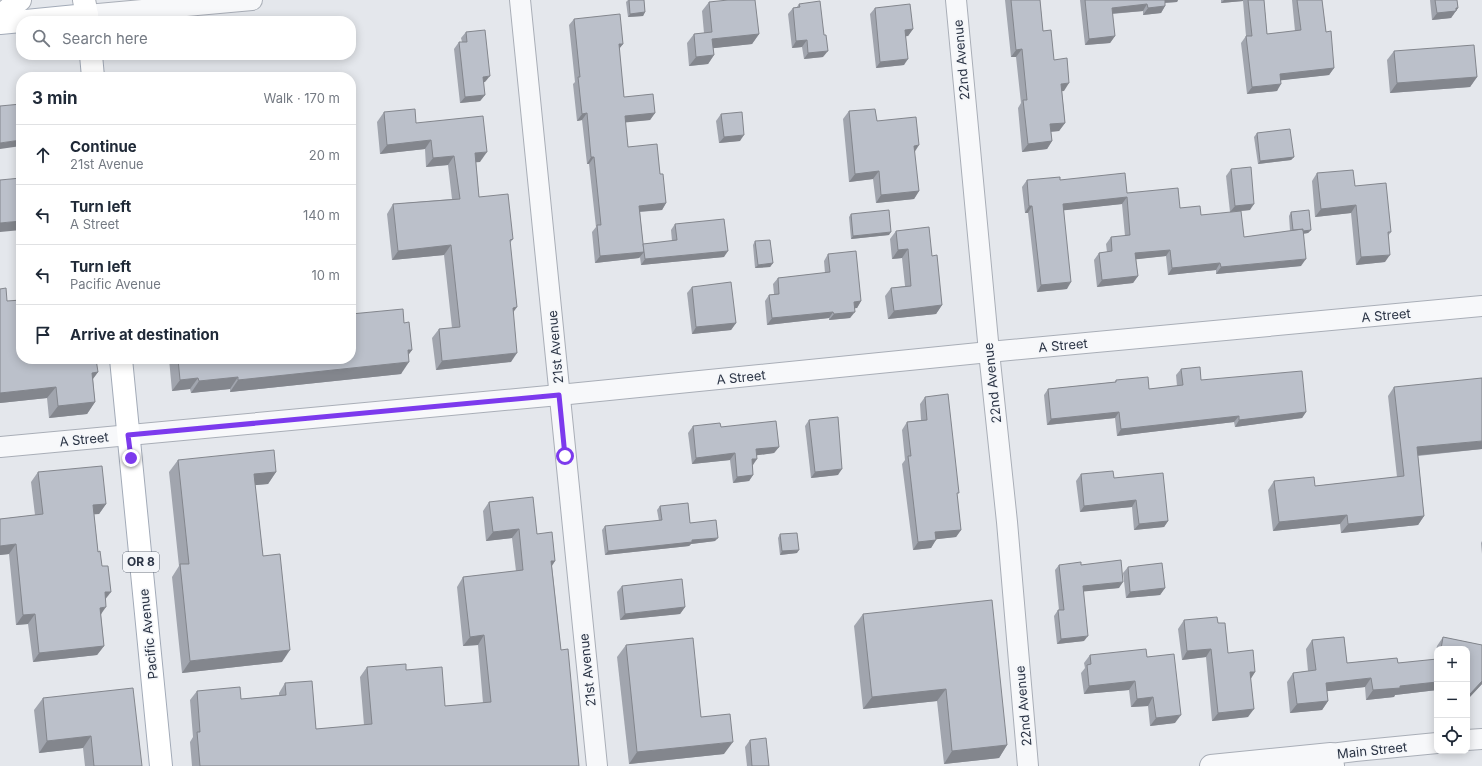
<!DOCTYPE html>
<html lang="en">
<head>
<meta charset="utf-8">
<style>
	:root { --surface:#fff; --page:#f6f6f7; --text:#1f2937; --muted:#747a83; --line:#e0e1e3 }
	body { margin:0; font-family:Inter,sans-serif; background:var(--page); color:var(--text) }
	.controls { position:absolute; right:12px; bottom:12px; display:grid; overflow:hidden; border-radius:8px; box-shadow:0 2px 10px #0003 }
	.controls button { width:36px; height:36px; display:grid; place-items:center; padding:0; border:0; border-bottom:1px solid var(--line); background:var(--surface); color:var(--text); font:20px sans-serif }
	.stop { position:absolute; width:12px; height:12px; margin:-9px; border:3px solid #7c3aed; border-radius:50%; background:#fff }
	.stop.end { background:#7c3aed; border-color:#fff; box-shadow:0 1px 4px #0008 }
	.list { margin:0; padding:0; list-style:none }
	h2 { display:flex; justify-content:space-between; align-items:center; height:52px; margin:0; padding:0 16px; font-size:17px }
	h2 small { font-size:13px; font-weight:400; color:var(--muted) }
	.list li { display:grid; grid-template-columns:26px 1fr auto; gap:12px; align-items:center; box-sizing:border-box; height:60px; padding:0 16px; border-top:1px solid var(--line) }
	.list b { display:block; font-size:15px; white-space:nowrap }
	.list p { margin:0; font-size:13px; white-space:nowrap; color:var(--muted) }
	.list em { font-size:13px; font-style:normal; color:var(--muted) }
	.icon { flex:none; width:22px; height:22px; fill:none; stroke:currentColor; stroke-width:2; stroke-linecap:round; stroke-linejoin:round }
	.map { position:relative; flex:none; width:1482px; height:766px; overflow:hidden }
	.search { position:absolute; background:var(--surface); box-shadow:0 2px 10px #0003; left:16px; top:16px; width:340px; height:44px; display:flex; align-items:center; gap:10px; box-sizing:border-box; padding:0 14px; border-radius:16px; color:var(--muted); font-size:15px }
	.panel { position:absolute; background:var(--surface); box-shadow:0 2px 10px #0003; left:16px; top:72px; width:340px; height:292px; border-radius:16px }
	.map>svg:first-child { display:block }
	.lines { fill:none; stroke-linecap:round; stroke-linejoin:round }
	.minor-casing { stroke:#a9aeb7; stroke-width:22 }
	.tertiary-casing { stroke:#a9aeb7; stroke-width:24 }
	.secondary-casing { stroke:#a9aeb7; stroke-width:24 }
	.primary-casing { stroke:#a3abb8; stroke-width:24 }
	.minor { stroke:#f7f8fa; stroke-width:20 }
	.tertiary { stroke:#f7f8fa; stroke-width:22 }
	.secondary { stroke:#fff; stroke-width:22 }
	.primary { stroke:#fff; stroke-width:22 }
	.wall { fill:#a1a5ae }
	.shaded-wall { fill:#83868d }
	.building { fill:#bbc0ca; stroke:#83868d }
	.route { stroke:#7c3aed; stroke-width:5 }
	.labels { text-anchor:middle; stroke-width:3; stroke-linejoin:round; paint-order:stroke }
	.shield { fill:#f4f6f9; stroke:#676e7b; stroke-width:1 }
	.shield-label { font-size:12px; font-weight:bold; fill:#2b3445 }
	.street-label { font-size:13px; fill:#2b3445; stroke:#f4f6f9 }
</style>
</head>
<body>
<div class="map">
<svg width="1482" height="766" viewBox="0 0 1482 766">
	<rect width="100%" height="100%" fill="#e4e7ec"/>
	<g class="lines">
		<defs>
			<g id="minor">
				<polyline points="520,0 597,766"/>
				<polyline points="956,0 989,352 1007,522 1028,766"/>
				<polyline points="87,15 252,0"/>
				<polyline points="0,447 559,395 989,352 1482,306"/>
				<polyline points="1467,740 1482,739"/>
				<polyline points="1331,754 1355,751 1437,743"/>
			</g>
			<polyline id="tertiary" points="1211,766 1331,754 1333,766"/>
			<g id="secondary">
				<polyline points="84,0 87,15"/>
				<polyline points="0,16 20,0"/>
			</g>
			<g id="primary">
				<polyline points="26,21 87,15 87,21"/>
				<polyline points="0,23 21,21"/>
				<polyline points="91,55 93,77"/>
				<polyline points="121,359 161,766"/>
			</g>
		</defs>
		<!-- minor casing -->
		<use href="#minor" class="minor-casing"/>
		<!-- tertiary casing -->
		<use href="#tertiary" class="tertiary-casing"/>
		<!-- secondary casing -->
		<use href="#secondary" class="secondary-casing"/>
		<!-- primary casing -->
		<use href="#primary" class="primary-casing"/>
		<!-- minor -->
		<use href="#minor" class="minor"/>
		<!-- tertiary -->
		<use href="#tertiary" class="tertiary"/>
		<!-- secondary -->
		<use href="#secondary" class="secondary"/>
		<!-- primary -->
		<use href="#primary" class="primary"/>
	</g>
	<!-- wall -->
	<g class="wall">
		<polygon points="628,0 644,0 645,12 643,16 628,17 626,2"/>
		<polygon points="1005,0 1040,0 1043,31 1054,60 1064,91 1062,91 1065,123 1059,131 1051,132 1052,141 1047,149 1022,152 1018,108 1021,103 1016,57 1011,57"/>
		<polygon points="1080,0 1178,0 1177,2 1165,3 1165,6 1161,13 1143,15 1143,11 1112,14 1115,36 1110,43 1085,45"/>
		<polygon points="1221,0 1264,0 1267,34 1295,31 1292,0 1322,0 1326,32 1334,68 1329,75 1281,80 1277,91 1247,94 1241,43 1246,36 1243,1 1221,3"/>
		<polygon points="1430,0 1457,0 1458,8 1451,18 1432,20"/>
		<polygon points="709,2 759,34 752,44 713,48 714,55 708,64 689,66 687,43 694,34 704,33 702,11"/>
		<polygon points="799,4 823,57 804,59 802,47 792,48 788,14 793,8 797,7"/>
		<polygon points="875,8 913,29 908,36 906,36 904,65 876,68 870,14"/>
		<polygon points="574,19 623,44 619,49 624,97 655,113 650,120 625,122 628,147 660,174 666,203 662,210 640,212 643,244 672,241 671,230 675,224 724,257 641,265 640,257 639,258 595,263 592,232 596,227 589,164 587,164 582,120 577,121 573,84 575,82 569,25"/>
		<polygon points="466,32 485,82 483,82 485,95 480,101 460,103 454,49 459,42 462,42 461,38"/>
		<polygon points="1394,51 1477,77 1470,87 1390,93 1387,60"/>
		<polygon points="849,111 877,121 919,191 914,199 876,203 873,179 849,182 843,119"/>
		<polygon points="384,112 416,123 480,162 476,162 479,197 513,239 510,243 513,312 511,362 436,370 432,338 439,329 452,328 444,255 392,260 387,214 393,204 452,199 448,165 426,167 425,149 380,154 377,122"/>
		<polygon points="721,114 740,141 719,143 716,121"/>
		<polygon points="1257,133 1294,157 1291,160 1258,164 1254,137"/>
		<polygon points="1231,169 1250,210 1230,212 1226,176"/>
		<polygon points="1317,173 1355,186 1391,232 1388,236 1385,262 1356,265 1351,213 1315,217 1312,181"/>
		<polygon points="1027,180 1060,180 1127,193 1180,208 1201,215 1244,237 1290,231 1289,216 1291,212 1311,230 1308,233 1303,234 1301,266 1216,274 1216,270 1168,275 1166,256 1136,259 1138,276 1133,283 1097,287 1094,260 1099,253 1107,252 1106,244 1111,237 1125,236 1122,204 1064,210 1067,289 1037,292 1028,213 1025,213 1022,187"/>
		<polygon points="851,214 889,235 851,239 849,217"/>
		<polygon points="896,231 932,256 942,305 936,314 888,319 885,296 891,288 905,286 902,258 892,259 890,239"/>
		<polygon points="755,241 773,263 770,267 755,268 753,245"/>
		<polygon points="828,254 861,301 857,308 855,308 850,318 829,320 829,318 767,325 765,301 769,295 774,294 773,284 778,278 825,273 824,261"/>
		<polygon points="692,287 736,323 731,330 692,334 687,293"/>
		<polygon points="0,289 7,301 98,372 93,379 95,402 87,414 49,418 47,398 0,403"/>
		<polygon points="404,323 412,350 408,355 401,374 230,392 230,389 191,393 190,389 172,391 169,359 351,359"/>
		<polygon points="1181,369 1201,380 1306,412 1302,418 1235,427 1234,422 1117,436 1115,418 1047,425 1044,395 1048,389 1115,382 1116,380 1149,389 1177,386 1176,375"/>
		<polygon points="1394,387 1482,449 1418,456 1424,516 1418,525 1341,533 1340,524 1273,531 1268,490 1274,481 1315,486 1397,477 1388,396"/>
		<polygon points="925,397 957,496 961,530 956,537 936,539 931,548 913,550 902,464 905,460 902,430 907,422 921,420 920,404"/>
		<polygon points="809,420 838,475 811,478 805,426"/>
		<polygon points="693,426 721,427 779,447 774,453 757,455 752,465 753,475 749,481 733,483 730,460 692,464 688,433"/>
		<polygon points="178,460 276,472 268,484 255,485 263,556 282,662 182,673 172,577 179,566 169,472"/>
		<polygon points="38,472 106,504 99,514 94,514 98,552 105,600 101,615 104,646 97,655 33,662 28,624 16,625 9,554 0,555 0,519 35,515 31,482"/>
		<polygon points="1081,474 1114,478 1168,521 1164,527 1134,530 1132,507 1080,512 1076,481"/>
		<polygon points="489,502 537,534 555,561 552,566 561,650 579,766 192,766 190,742 193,737 190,700 197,691 241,699 279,695 279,693 285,683 316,729 364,725 360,677 367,667 406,670 445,706 483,703 478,645 463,646 457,587 463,577 516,571 512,538 486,541 483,511"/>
		<polygon points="660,506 690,523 715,541 691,544 689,546 605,555 602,530 605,526 659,521 657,510"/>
		<polygon points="780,534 797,553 780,555 778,538"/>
		<polygon points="1482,541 1482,554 1481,543"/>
		<polygon points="1059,565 1081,565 1119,588 1084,591 1084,641 1057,644 1054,616 1058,610 1059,610 1055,570"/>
		<polygon points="1128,567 1165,588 1160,595 1126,598 1123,573"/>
		<polygon points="622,586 685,607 680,614 620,620 617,592"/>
		<polygon points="863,614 1007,745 999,758 944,764 937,701 863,709 854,626"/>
		<polygon points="1184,620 1218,623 1228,653 1255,672 1251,678 1248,717 1212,721 1206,657 1182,660 1178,629"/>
		<polygon points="1344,637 1347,663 1397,658 1398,663 1434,660 1437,646 1443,637 1482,645 1482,684 1467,700 1467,649 1437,649 1437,690 1395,695 1394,697 1366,700 1365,687 1327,691 1328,701 1322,710 1290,713 1287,682 1293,673 1308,671 1306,649 1312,640"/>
		<polygon points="626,645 724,754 629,764 617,657"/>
		<polygon points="1090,655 1147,657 1175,723 1150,726 1148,706 1131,707 1129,690 1084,694 1081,673 1085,668 1084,663"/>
		<polygon points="43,698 142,766 85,766 83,748 39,753 34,710"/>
		<polygon points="750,740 769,766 747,766 745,747"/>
	</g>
	<!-- shaded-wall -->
	<g class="shaded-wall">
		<polygon points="1162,0 1178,0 1177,2 1160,3"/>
		<polygon points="1224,0 1243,0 1243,1 1221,3"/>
		<polygon points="1147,4 1143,11 1107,14 1112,8"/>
		<polygon points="1165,6 1161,13 1143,15 1148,8"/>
		<polygon points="1456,8 1458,8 1451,18 1432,20 1437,13"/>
		<polygon points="645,12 643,16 628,17 630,14"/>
		<polygon points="913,29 908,36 901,37 905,30"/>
		<polygon points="759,34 752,44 706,49 712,39"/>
		<polygon points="1115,36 1110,43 1085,45 1089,39"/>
		<polygon points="807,40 802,47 792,48 796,41"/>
		<polygon points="619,44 623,44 618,50"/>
		<polygon points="1022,49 1016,57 1011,57 1016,50"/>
		<polygon points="828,51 823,57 804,59 808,53"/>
		<polygon points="714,55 708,64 689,66 696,57"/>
		<polygon points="908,59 904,65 876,68 880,62"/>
		<polygon points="1334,68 1329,75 1275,81 1280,74"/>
		<polygon points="490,76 485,82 478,83 483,77"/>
		<polygon points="1477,77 1470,87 1390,93 1397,83"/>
		<polygon points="1069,83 1064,91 1055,92 1061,84"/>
		<polygon points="1281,84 1277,91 1247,94 1252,87"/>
		<polygon points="485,95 480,101 460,103 465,97"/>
		<polygon points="587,113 582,120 577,121 582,114"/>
		<polygon points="655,113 650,120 620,123 625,116"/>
		<polygon points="1065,123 1059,131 1045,132 1050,124"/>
		<polygon points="744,135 740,141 719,143 724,137"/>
		<polygon points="21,140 21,146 0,149 0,143"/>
		<polygon points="431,140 425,149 380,154 387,145"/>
		<polygon points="1052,141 1047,149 1022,152 1028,144"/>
		<polygon points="919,145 914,153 914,146"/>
		<polygon points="487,152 480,162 468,163 475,153"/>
		<polygon points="454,156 448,165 426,167 433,158"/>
		<polygon points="591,157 594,157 589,164 587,164"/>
		<polygon points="1294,157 1291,160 1258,164 1260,161"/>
		<polygon points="879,171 873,179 849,182 855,174"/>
		<polygon points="919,191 914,199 876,203 881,195"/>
		<polygon points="1127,197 1122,204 1058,211 1063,204"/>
		<polygon points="666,203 662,210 634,212 639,206"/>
		<polygon points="1254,204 1250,210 1230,212 1235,206"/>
		<polygon points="1356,205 1351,213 1315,217 1321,209"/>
		<polygon points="1029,206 1032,206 1028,213 1025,213"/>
		<polygon points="21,221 21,230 0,232 0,223"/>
		<polygon points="1311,230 1308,233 1291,235 1293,232"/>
		<polygon points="891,232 889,235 851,239 853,236"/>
		<polygon points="451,245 444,255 392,260 398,251"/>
		<polygon points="908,249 902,258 892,259 898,250"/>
		<polygon points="1170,250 1166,256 1130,260 1135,253"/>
		<polygon points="728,251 724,257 641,265 645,259"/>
		<polygon points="644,252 639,258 595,263 600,256"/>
		<polygon points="1390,255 1385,262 1356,265 1361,257"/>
		<polygon points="1306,259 1301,266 1216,274 1221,267"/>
		<polygon points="773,263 770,267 755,268 758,265"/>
		<polygon points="1220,263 1216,270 1168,275 1172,268"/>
		<polygon points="1138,276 1133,283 1097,287 1102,280"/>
		<polygon points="1071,282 1067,289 1037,292 1041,285"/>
		<polygon points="861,301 857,308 849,309 854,302"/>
		<polygon points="942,305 936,314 888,319 894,311"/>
		<polygon points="517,307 510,317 513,308"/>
		<polygon points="833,312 829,318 767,325 772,318"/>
		<polygon points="855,312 850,318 829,320 834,314"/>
		<polygon points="736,323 731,330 692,334 696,327"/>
		<polygon points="408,350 412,350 404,361"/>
		<polygon points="517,353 511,362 436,370 442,361"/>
		<polygon points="409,362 401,374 230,392 238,380"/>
		<polygon points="98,372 89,384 92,373"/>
		<polygon points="238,377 230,389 191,393 199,381"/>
		<polygon points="198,378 190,389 172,391 180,380"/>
		<polygon points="56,387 47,398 0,403 0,393"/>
		<polygon points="95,402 87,414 49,418 58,406"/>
		<polygon points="1119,412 1115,418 1047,425 1051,419"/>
		<polygon points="1306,412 1302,418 1235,427 1239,420"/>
		<polygon points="1239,416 1234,422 1117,436 1121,429"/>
		<polygon points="1482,441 1482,449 1411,456 1417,447"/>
		<polygon points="779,447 774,453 752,456 756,449"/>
		<polygon points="735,453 730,460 692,464 696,458"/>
		<polygon points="752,459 757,459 753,465 747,466"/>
		<polygon points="842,469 838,475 811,478 815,472"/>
		<polygon points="276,472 268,484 246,486 254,474"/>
		<polygon points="753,475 749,481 733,483 737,477"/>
		<polygon points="1136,500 1132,507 1080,512 1084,506"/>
		<polygon points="106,504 99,514 86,515 93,505"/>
		<polygon points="1347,515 1340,524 1273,531 1279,522"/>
		<polygon points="1424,516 1418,525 1341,533 1348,524"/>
		<polygon points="1168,521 1164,527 1134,530 1139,524"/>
		<polygon points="519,529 512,538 486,541 493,532"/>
		<polygon points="961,530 956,537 930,540 935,532"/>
		<polygon points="718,538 715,541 691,544 689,546 605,555 608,551 692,540"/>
		<polygon points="936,540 931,548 913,550 918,542"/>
		<polygon points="16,544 9,554 0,555 0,546"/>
		<polygon points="799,550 797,553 780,555 782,551"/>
		<polygon points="551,561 555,561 548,571"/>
		<polygon points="1123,582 1119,588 1079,592 1083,586"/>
		<polygon points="1165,588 1160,595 1126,598 1130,592"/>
		<polygon points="105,592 111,592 104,601"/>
		<polygon points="106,607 99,617 100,608"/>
		<polygon points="685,607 680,614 620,620 625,614"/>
		<polygon points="35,614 28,624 16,625 23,615"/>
		<polygon points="484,635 478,645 463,646 470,637"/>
		<polygon points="1088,636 1084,641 1057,644 1061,639"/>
		<polygon points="104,646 97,655 33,662 39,653"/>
		<polygon points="1211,649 1206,657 1182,660 1187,651"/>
		<polygon points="290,650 282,662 182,673 190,661"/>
		<polygon points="1250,672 1255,672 1250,680"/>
		<polygon points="1371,678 1365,687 1320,692 1326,683"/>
		<polygon points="1135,681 1129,690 1084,694 1089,686"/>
		<polygon points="1482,681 1482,684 1467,700 1467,698 1470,694"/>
		<polygon points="1437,682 1437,690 1395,695 1394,697 1366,700 1373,690 1400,686"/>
		<polygon points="946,689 937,701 863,709 872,697"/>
		<polygon points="1153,697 1148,706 1131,707 1137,699"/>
		<polygon points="1328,701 1322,710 1290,713 1297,704"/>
		<polygon points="1254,709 1248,717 1212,721 1218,713"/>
		<polygon points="1181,715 1175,723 1150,726 1156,718"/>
		<polygon points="91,736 83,748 39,753 47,741"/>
		<polygon points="733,742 724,754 629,764 637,752"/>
		<polygon points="1007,745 999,758 944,764 952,751"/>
	</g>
	<!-- building -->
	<g class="building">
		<polygon points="629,0 644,0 645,12 630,14"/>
		<polygon points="728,0 755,0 759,34 712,39 714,55 696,57 694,34 712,32 709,2"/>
		<polygon points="1011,0 1040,0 1043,31 1051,30 1054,60 1067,58 1069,83 1061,84 1065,123 1050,124 1052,141 1028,144 1023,100 1027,100 1022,49 1016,50"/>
		<polygon points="1085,0 1165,0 1165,6 1148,8 1147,4 1112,8 1115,36 1089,39"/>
		<polygon points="1248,0 1264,0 1267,34 1301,30 1297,0 1322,0 1326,32 1331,31 1334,68 1280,74 1281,84 1252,87 1246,36 1252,36"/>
		<polygon points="1435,0 1457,0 1458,8 1456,8 1456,11 1437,13"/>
		<polygon points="820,1 824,35 826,35 828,51 808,53 807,40 796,41 793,8 800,7 799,4"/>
		<polygon points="910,4 913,29 905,30 908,59 880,62 875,8"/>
		<polygon points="620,14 623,44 619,44 624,97 653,94 655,113 625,116 628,147 657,144 660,174 663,174 666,203 639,206 644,252 600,256 597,225 601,225 594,157 591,157 587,113 582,114 578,77 580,77 574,19"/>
		<polygon points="485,30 490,76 483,77 485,95 465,97 459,42 467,42 466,32"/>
		<polygon points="1474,45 1477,77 1397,83 1394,51"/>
		<polygon points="21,104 21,140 0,143 0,106"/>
		<polygon points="415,109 416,123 483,116 487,152 475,153 479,197 508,194 513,239 510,240 517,307 513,308 517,353 442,361 439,329 460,327 451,245 398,251 393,204 460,199 454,156 433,158 431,140 387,145 384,112"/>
		<polygon points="875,109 877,121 916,117 919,145 914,146 919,191 881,195 879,171 855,174 849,111"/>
		<polygon points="742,112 744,135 724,137 721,114"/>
		<polygon points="1290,129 1294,157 1260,161 1257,133"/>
		<polygon points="1251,167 1254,204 1235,206 1231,169"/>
		<polygon points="1353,170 1355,186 1386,183 1391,232 1388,232 1390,255 1361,257 1356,205 1321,209 1317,173"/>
		<polygon points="1125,173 1127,193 1178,188 1180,208 1200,206 1201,215 1241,211 1244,237 1303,229 1306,259 1221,267 1220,263 1172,268 1170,250 1135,253 1138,276 1102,280 1099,253 1112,251 1111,237 1130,235 1127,197 1063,204 1071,282 1041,285 1032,206 1029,206 1027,180 1060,177 1060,180"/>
		<polygon points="21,178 21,221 0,223 0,180"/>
		<polygon points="889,210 891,232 853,236 851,214"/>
		<polygon points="1309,210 1311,230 1303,231 1303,229 1293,230 1291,212"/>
		<polygon points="724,219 728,251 645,259 643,244 677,240 675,224"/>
		<polygon points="929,227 932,256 937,255 942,305 894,311 891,288 911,286 908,249 898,250 896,231"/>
		<polygon points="770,240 773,263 758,265 755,241"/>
		<polygon points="856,251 861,301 854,302 855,312 834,314 833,312 772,318 769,295 779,294 778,278 830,272 828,254"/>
		<polygon points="731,282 736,323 696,327 692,287"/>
		<polygon points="6,288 7,301 21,300 21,359 96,359 98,372 92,373 95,402 58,406 56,387 0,393 0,289"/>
		<polygon points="403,309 404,323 409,322 412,350 408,350 409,362 238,380 238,377 199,381 198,378 180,380 178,359 351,359 351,314"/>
		<polygon points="1200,367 1201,380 1302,371 1306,412 1239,420 1239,416 1121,429 1119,412 1051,419 1048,389 1116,382 1116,380 1148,377 1149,389 1183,385 1181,369"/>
		<polygon points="1482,378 1482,441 1417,447 1424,516 1348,524 1347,515 1279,522 1274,481 1314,477 1315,486 1404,476 1394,387"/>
		<polygon points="948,394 959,493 957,493 961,530 935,532 936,540 918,542 908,456 911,456 907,422 927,420 925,397"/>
		<polygon points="838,417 842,469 815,472 809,420"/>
		<polygon points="776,421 779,447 756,449 757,459 752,459 753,475 737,477 735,453 696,458 693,426 720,423 721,427"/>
		<polygon points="274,450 276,472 254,474 263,556 280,554 290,650 190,661 180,564 189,564 178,460"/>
		<polygon points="102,466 106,504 93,505 98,552 100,551 102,566 108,566 111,592 105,592 106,607 100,608 104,646 39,653 35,614 23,615 16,544 0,546 0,519 43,514 38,472"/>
		<polygon points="1113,471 1114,478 1163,473 1168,521 1139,524 1136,500 1084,506 1081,474"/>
		<polygon points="533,497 537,534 552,532 555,561 551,561 561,650 568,649 579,766 200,766 197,732 200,732 197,691 240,687 241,699 286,695 285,683 312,681 316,729 372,724 367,667 406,664 406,670 442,667 445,706 491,702 484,635 470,637 463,577 523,570 519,529 493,532 489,502"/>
		<polygon points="688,503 690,523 716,520 718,538 692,540 692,542 608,551 605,526 662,520 660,506"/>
		<polygon points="797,533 799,550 782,551 780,534"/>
		<polygon points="1121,560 1123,582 1083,586 1088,636 1061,639 1058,610 1064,610 1059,565 1081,562 1081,565"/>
		<polygon points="1162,563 1165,588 1130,592 1128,567"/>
		<polygon points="682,579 685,607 625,614 622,586"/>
		<polygon points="992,600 1007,745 952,751 946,689 872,697 863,614"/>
		<polygon points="1217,617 1218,623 1225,623 1228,653 1253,650 1255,672 1250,672 1254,709 1218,713 1211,649 1187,651 1184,620"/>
		<polygon points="1344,637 1347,663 1397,658 1398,663 1437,659 1437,682 1400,686 1400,688 1373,690 1371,678 1326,683 1328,701 1297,704 1293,673 1316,670 1312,640"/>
		<polygon points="1443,637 1482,645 1482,681 1470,694 1467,692 1467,649 1441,649"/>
		<polygon points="693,638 701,717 730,714 733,742 637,752 626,645"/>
		<polygon points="1146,649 1147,657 1174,654 1181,715 1156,718 1153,697 1137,699 1135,681 1089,686 1087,665 1091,664 1090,655"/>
		<polygon points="133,688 142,766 94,766 91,736 47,741 43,698"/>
		<polygon points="766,738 769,766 752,766 750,740"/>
	</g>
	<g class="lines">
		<!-- route -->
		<polyline class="route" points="131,458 128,435 559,395 565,456"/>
	</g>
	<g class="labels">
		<!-- shield labels -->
		<rect class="shield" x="123" y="552" width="36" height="20" rx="3"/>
		<g class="shield-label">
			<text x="141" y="566">OR 8</text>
		</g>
		<!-- street labels -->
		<g class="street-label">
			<text transform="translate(961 60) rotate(-95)" y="5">22nd Avenue</text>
			<text transform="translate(1386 315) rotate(-5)" y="5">A Street</text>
			<text transform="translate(1063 345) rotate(-5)" y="5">A Street</text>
			<text transform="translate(555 347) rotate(-95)" y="5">21st Avenue</text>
			<text transform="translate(741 377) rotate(-6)" y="5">A Street</text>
			<text transform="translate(992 383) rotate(-96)" y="5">22nd Avenue</text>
			<text transform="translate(84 439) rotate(-6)" y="5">A Street</text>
			<text transform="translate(148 634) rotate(-96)" y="5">Pacific Avenue</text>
			<text transform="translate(587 670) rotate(-96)" y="5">21st Avenue</text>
			<text transform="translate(1023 706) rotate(-95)" y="5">22nd Avenue</text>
			<text transform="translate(1372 750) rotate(-6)" y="5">Main Street</text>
		</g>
	</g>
</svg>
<div class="controls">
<button>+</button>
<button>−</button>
<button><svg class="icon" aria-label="locate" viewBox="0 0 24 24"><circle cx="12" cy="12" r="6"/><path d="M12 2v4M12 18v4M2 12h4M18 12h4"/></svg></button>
</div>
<div class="stop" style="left:565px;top:456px"></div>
<div class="stop end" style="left:131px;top:458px"></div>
<div class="search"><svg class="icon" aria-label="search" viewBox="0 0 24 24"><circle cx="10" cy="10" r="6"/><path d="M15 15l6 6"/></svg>Search here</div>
<section class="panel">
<h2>3 min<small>Walk · 170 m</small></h2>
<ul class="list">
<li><svg class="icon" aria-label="ahead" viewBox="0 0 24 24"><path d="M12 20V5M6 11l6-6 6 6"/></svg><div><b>Continue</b><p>21st Avenue</p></div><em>20 m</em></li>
<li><svg class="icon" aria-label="left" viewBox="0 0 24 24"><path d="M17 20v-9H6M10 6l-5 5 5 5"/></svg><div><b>Turn left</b><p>A Street</p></div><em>140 m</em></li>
<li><svg class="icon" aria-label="left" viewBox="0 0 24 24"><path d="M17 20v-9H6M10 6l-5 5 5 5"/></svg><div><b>Turn left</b><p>Pacific Avenue</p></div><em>10 m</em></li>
<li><svg class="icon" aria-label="arrive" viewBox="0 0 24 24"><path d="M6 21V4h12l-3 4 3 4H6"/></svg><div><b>Arrive at destination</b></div></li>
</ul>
</section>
</div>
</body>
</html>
